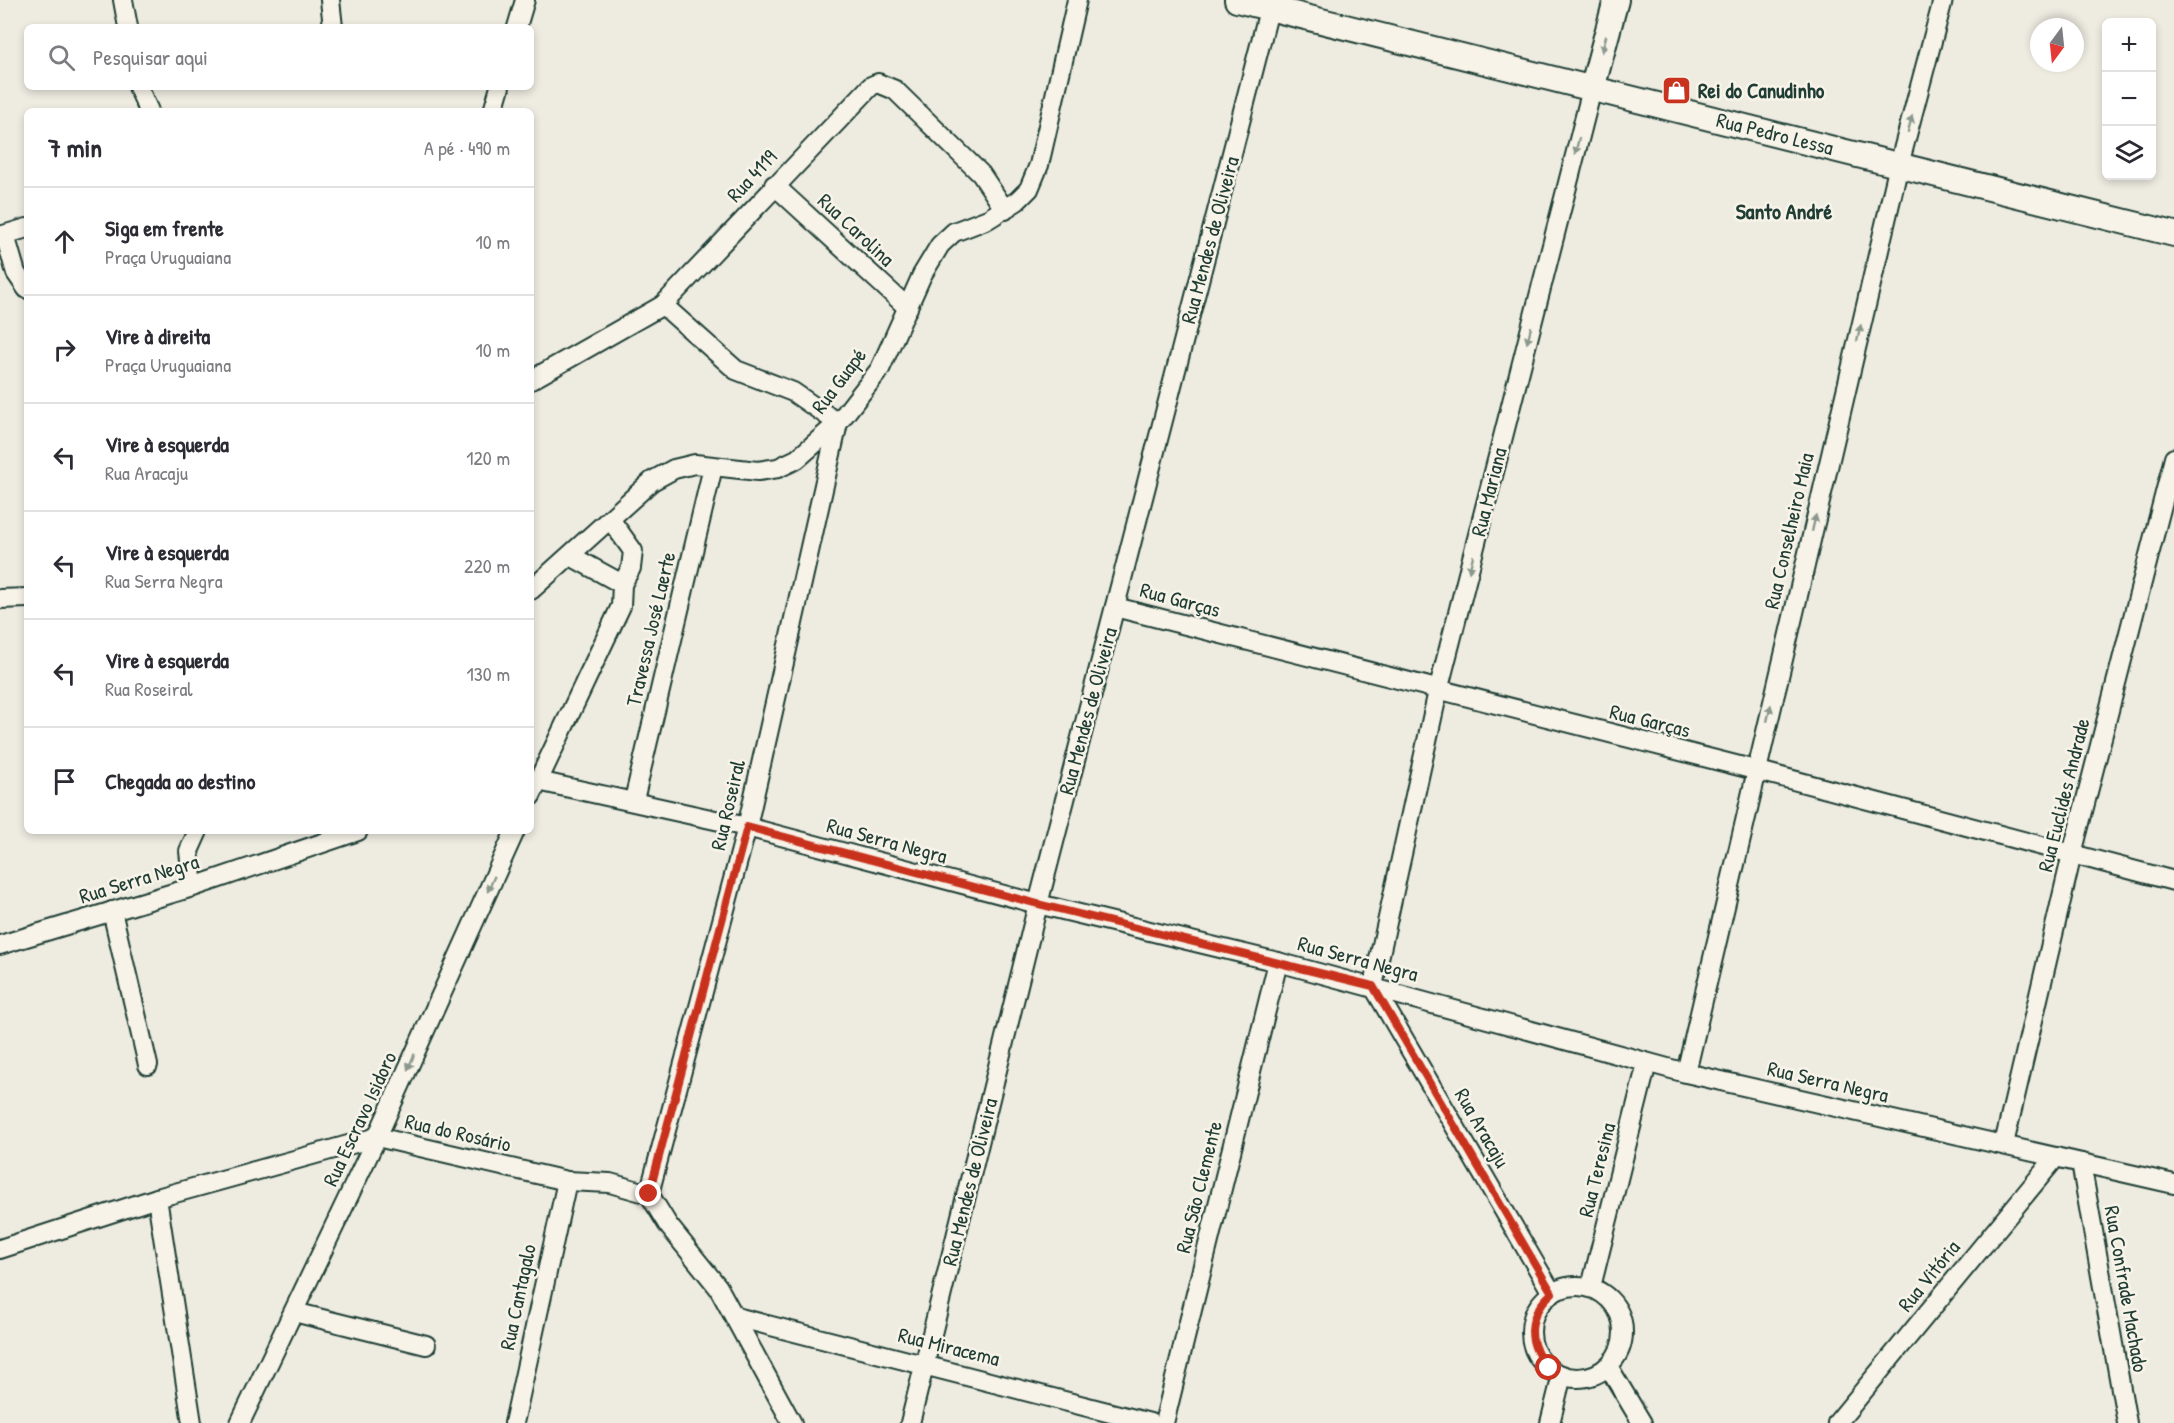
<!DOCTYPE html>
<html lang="pt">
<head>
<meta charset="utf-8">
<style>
	:root { --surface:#fff; --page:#f2f2f3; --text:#2b2b33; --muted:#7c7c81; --line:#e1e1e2 }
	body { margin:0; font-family:"Patrick Hand",sans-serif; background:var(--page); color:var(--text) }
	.controls { position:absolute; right:18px; top:18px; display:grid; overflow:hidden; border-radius:9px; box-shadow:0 3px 9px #0003 }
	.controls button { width:54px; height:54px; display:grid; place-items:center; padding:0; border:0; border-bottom:2px solid var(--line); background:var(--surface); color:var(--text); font:30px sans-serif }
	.compass { position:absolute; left:2030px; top:18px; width:54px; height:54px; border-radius:50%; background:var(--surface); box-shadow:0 3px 9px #0003; rotate:195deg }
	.stop { position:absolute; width:18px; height:18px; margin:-14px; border:4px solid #c8321e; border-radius:50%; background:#fff }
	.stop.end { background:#c8321e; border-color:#fff; box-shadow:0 2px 6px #0008 }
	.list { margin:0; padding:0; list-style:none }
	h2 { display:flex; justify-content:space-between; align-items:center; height:78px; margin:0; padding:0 24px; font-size:26px }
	h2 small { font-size:20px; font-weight:400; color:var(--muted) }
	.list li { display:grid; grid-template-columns:39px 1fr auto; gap:18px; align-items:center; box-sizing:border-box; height:108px; padding:0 24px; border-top:2px solid var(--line) }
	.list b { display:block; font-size:22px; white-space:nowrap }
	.list p { margin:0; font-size:20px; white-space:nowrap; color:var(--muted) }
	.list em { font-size:20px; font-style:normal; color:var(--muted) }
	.icon { flex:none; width:33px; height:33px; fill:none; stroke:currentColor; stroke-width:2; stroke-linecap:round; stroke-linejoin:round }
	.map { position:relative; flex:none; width:2174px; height:1423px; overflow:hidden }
	.search { position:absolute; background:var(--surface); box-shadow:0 3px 9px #0003; left:24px; top:24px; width:510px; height:66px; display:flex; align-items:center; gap:15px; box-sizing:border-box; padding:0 21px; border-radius:9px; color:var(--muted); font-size:22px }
	.panel { position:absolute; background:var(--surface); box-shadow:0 3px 9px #0003; left:24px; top:108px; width:510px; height:726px; border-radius:9px }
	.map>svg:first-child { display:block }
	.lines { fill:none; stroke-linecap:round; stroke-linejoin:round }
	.minor-casing { stroke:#1f3d34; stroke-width:22 }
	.tertiary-casing { stroke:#1f3d34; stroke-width:28 }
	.minor { stroke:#f7f3e8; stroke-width:18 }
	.tertiary { stroke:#f7f3e8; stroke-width:24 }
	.oneway { fill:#8b988e }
	.route { stroke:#c8321e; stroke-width:8 }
	.labels { text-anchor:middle; stroke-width:5; stroke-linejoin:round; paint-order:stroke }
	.poi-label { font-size:21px; font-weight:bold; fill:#1f3d34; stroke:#f7f3e8; text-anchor:start }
	.street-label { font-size:21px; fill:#1f3d34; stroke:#f7f3e8 }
	.neighbourhood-label { font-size:22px; font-weight:bold; fill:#1f3d34; stroke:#f7f3e8 }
</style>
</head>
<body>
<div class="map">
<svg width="2174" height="1423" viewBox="0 0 2174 1423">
	<rect width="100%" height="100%" fill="#eeece1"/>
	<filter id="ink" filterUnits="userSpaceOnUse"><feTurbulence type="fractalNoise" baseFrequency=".0167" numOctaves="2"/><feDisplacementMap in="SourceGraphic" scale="12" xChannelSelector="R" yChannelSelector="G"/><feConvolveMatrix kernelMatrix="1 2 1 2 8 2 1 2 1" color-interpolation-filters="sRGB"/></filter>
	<g filter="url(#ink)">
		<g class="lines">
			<defs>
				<g id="minor">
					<polyline points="123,0 128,27"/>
					<polyline points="330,0 333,27"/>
					<polyline points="517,27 525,0"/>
					<polyline points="138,87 149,111"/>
					<polyline points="493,111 500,87"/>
					<polyline points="774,185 908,308"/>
					<polyline points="5,235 16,273 27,289"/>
					<polyline points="0,236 27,228"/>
					<polyline points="531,380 663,305 871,86 878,83 895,90 981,174 1005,210"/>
					<polyline points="610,519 633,551 631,568 622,584"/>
					<polyline points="531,590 652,481 674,469 695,464 758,471 778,468 797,459 838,423 880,369 922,275 940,245 954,232 988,219 1017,201 1029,189 1039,165 1077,0"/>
					<polyline points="0,599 27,598"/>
					<polyline points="1115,607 1755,770 2174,881"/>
					<polyline points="531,782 538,781 747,827 1038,904 1278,962 1686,1073 2174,1184"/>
					<polyline points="531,796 621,606 622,584 571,556"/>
					<polyline points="634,800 713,467"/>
					<polyline points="193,887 189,851 198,831"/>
					<polyline points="112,911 148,1065"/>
					<polyline points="0,945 193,887 358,831"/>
					<polyline points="1686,1073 1899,165 1943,0"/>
					<polyline points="2004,1144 2072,854 2174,458"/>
					<polyline points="2081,1163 2127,1423"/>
					<polyline points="649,1194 747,827 838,423 793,392 736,370 663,305"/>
					<polyline points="157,1198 192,1423"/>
					<polyline points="0,1249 157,1198 377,1137 567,1181 610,1183 649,1194 668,1225 718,1287 792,1423"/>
					<circle cx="1577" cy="1332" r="46"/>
					<polyline points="1591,1287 1647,1063"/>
					<polyline points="1552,1293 1373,986 1438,691 1592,89"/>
					<polyline points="294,1312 426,1345"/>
					<polyline points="736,1317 1150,1423"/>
					<polyline points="1608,1366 1642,1423"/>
					<polyline points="240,1423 377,1137 515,831"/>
					<polyline points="514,1423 567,1181"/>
					<polyline points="910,1423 1038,904 1269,10"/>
					<polyline points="1164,1423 1278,962"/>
					<polyline points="1550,1423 1562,1375"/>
					<polyline points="1837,1423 2056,1157"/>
				</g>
				<g id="tertiary">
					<polyline points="1237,0 2174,234"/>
					<polyline points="1592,89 1616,0"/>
				</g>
			</defs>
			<!-- minor casing -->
			<use href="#minor" class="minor-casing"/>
			<!-- tertiary casing -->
			<use href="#tertiary" class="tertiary-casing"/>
			<!-- minor -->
			<use href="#minor" class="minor"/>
			<!-- tertiary -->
			<use href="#tertiary" class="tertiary"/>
		</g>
		<!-- one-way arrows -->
		<defs><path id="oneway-solid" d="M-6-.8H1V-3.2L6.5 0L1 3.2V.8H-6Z" transform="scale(1.5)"/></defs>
		<g class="oneway">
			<use href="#oneway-solid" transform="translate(1604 44) rotate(105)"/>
			<use href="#oneway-solid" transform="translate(1910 124) rotate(-75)"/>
			<use href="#oneway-solid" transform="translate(1577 146) rotate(104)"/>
			<use href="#oneway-solid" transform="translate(1859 333) rotate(-77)"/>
			<use href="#oneway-solid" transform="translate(1529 335) rotate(104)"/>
			<use href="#oneway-solid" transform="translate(1814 523) rotate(-77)"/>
			<use href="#oneway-solid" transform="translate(1471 564) rotate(104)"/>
			<use href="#oneway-solid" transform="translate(1769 713) rotate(-77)"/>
			<use href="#oneway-solid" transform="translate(491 884) rotate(114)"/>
			<use href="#oneway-solid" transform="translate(411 1062) rotate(114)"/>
		</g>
	</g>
	<g class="lines" filter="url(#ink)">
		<!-- route -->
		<path class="route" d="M649,1194l98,-367 291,77 335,82 179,307c-25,22 -27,50 -3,75"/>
	</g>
	<!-- icons -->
	<defs>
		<symbol id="shop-square" viewBox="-11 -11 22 22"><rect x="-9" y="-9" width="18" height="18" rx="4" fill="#c8321e" stroke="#f7f3e8"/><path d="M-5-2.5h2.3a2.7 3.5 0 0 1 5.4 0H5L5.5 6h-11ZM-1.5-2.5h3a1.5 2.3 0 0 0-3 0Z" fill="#fff"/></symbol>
	</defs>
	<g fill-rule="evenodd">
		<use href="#shop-square" x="1660" y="74" width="33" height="33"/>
	</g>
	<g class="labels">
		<!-- poi labels -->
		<g class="poi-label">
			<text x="1698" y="98">Rei do Canudinho</text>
		</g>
		<!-- street labels -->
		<g class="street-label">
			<text transform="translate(1775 134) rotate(14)" y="7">Rua Pedro Lessa</text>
			<text transform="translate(752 176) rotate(-47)" y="7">Rua 4119</text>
			<text transform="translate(856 230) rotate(43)" y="7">Rua Carolina</text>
			<text transform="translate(1210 240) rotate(-75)" y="7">Rua Mendes de Oliveira</text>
			<text transform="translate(839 381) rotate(-53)" y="7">Rua Guapé</text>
			<text transform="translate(1489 492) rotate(-76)" y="7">Rua Mariana</text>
			<text transform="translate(1789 531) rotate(-77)" y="7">Rua Conselheiro Maia</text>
			<text transform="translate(1180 600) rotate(15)" y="7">Rua Garças</text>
			<text transform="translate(651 629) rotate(-77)" y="7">Travessa José Laerte</text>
			<text transform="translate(1088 711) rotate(-75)" y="7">Rua Mendes de Oliveira</text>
			<text transform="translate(1650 721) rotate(14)" y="7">Rua Garças</text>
			<text transform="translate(2064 795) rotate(-76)" y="7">Rua Euclides Andrade</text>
			<text transform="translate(728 805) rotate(-77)" y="7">Rua Roseiral</text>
			<text transform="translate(887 841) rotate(15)" y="7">Rua Serra Negra</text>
			<text transform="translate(139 879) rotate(-17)" y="7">Rua Serra Negra</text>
			<text transform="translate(1358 959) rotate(15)" y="7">Rua Serra Negra</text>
			<text transform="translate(1828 1082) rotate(13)" y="7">Rua Serra Negra</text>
			<text transform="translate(360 1119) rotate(-65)" y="7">Rua Escravo Isidoro</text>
			<text transform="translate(1482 1128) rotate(60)" y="7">Rua Aracaju</text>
			<text transform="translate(458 1133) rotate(13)" y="7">Rua do Rosário</text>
			<text transform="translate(1597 1170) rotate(-76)" y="7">Rua Teresina</text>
			<text transform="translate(970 1182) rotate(-76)" y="7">Rua Mendes de Oliveira</text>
			<text transform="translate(1199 1187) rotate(-76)" y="7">Rua São Clemente</text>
			<text transform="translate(1929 1276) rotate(-51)" y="7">Rua Vitória</text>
			<text transform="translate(2126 1289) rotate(80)" y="7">Rua Confrade Machado</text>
			<text transform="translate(518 1297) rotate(-78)" y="7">Rua Cantagalo</text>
			<text transform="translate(949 1347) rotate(14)" y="7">Rua Miracema</text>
		</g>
		<!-- neighbourhood labels -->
		<g class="neighbourhood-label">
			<text x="1784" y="219">Santo André</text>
		</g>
	</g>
</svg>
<div class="controls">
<button>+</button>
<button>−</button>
<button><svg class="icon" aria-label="layers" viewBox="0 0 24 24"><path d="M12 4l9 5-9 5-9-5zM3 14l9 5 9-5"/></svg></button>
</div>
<svg class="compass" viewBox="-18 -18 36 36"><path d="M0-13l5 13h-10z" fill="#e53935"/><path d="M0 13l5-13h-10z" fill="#7c7c81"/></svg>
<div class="stop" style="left:1549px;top:1368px"></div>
<div class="stop end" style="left:649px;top:1194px"></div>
<div class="search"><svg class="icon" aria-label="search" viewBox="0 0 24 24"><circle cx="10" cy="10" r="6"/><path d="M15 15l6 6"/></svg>Pesquisar aqui</div>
<section class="panel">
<h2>7 min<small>A pé · 490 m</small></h2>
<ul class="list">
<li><svg class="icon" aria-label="ahead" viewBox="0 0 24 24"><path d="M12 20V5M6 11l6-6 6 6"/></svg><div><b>Siga em frente</b><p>Praça Uruguaiana</p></div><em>10 m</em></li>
<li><svg class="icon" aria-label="right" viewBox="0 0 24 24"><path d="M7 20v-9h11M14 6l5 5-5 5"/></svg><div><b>Vire à direita</b><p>Praça Uruguaiana</p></div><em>10 m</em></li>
<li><svg class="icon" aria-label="left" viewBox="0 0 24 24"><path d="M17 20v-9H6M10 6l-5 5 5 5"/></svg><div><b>Vire à esquerda</b><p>Rua Aracaju</p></div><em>120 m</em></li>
<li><svg class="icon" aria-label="left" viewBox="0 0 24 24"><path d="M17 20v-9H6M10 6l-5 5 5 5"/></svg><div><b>Vire à esquerda</b><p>Rua Serra Negra</p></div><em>220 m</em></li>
<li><svg class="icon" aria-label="left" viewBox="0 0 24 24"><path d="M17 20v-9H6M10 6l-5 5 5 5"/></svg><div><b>Vire à esquerda</b><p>Rua Roseiral</p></div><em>130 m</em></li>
<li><svg class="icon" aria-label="arrive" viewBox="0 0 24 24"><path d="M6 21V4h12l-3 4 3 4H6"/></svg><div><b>Chegada ao destino</b></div></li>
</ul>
</section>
</div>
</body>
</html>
